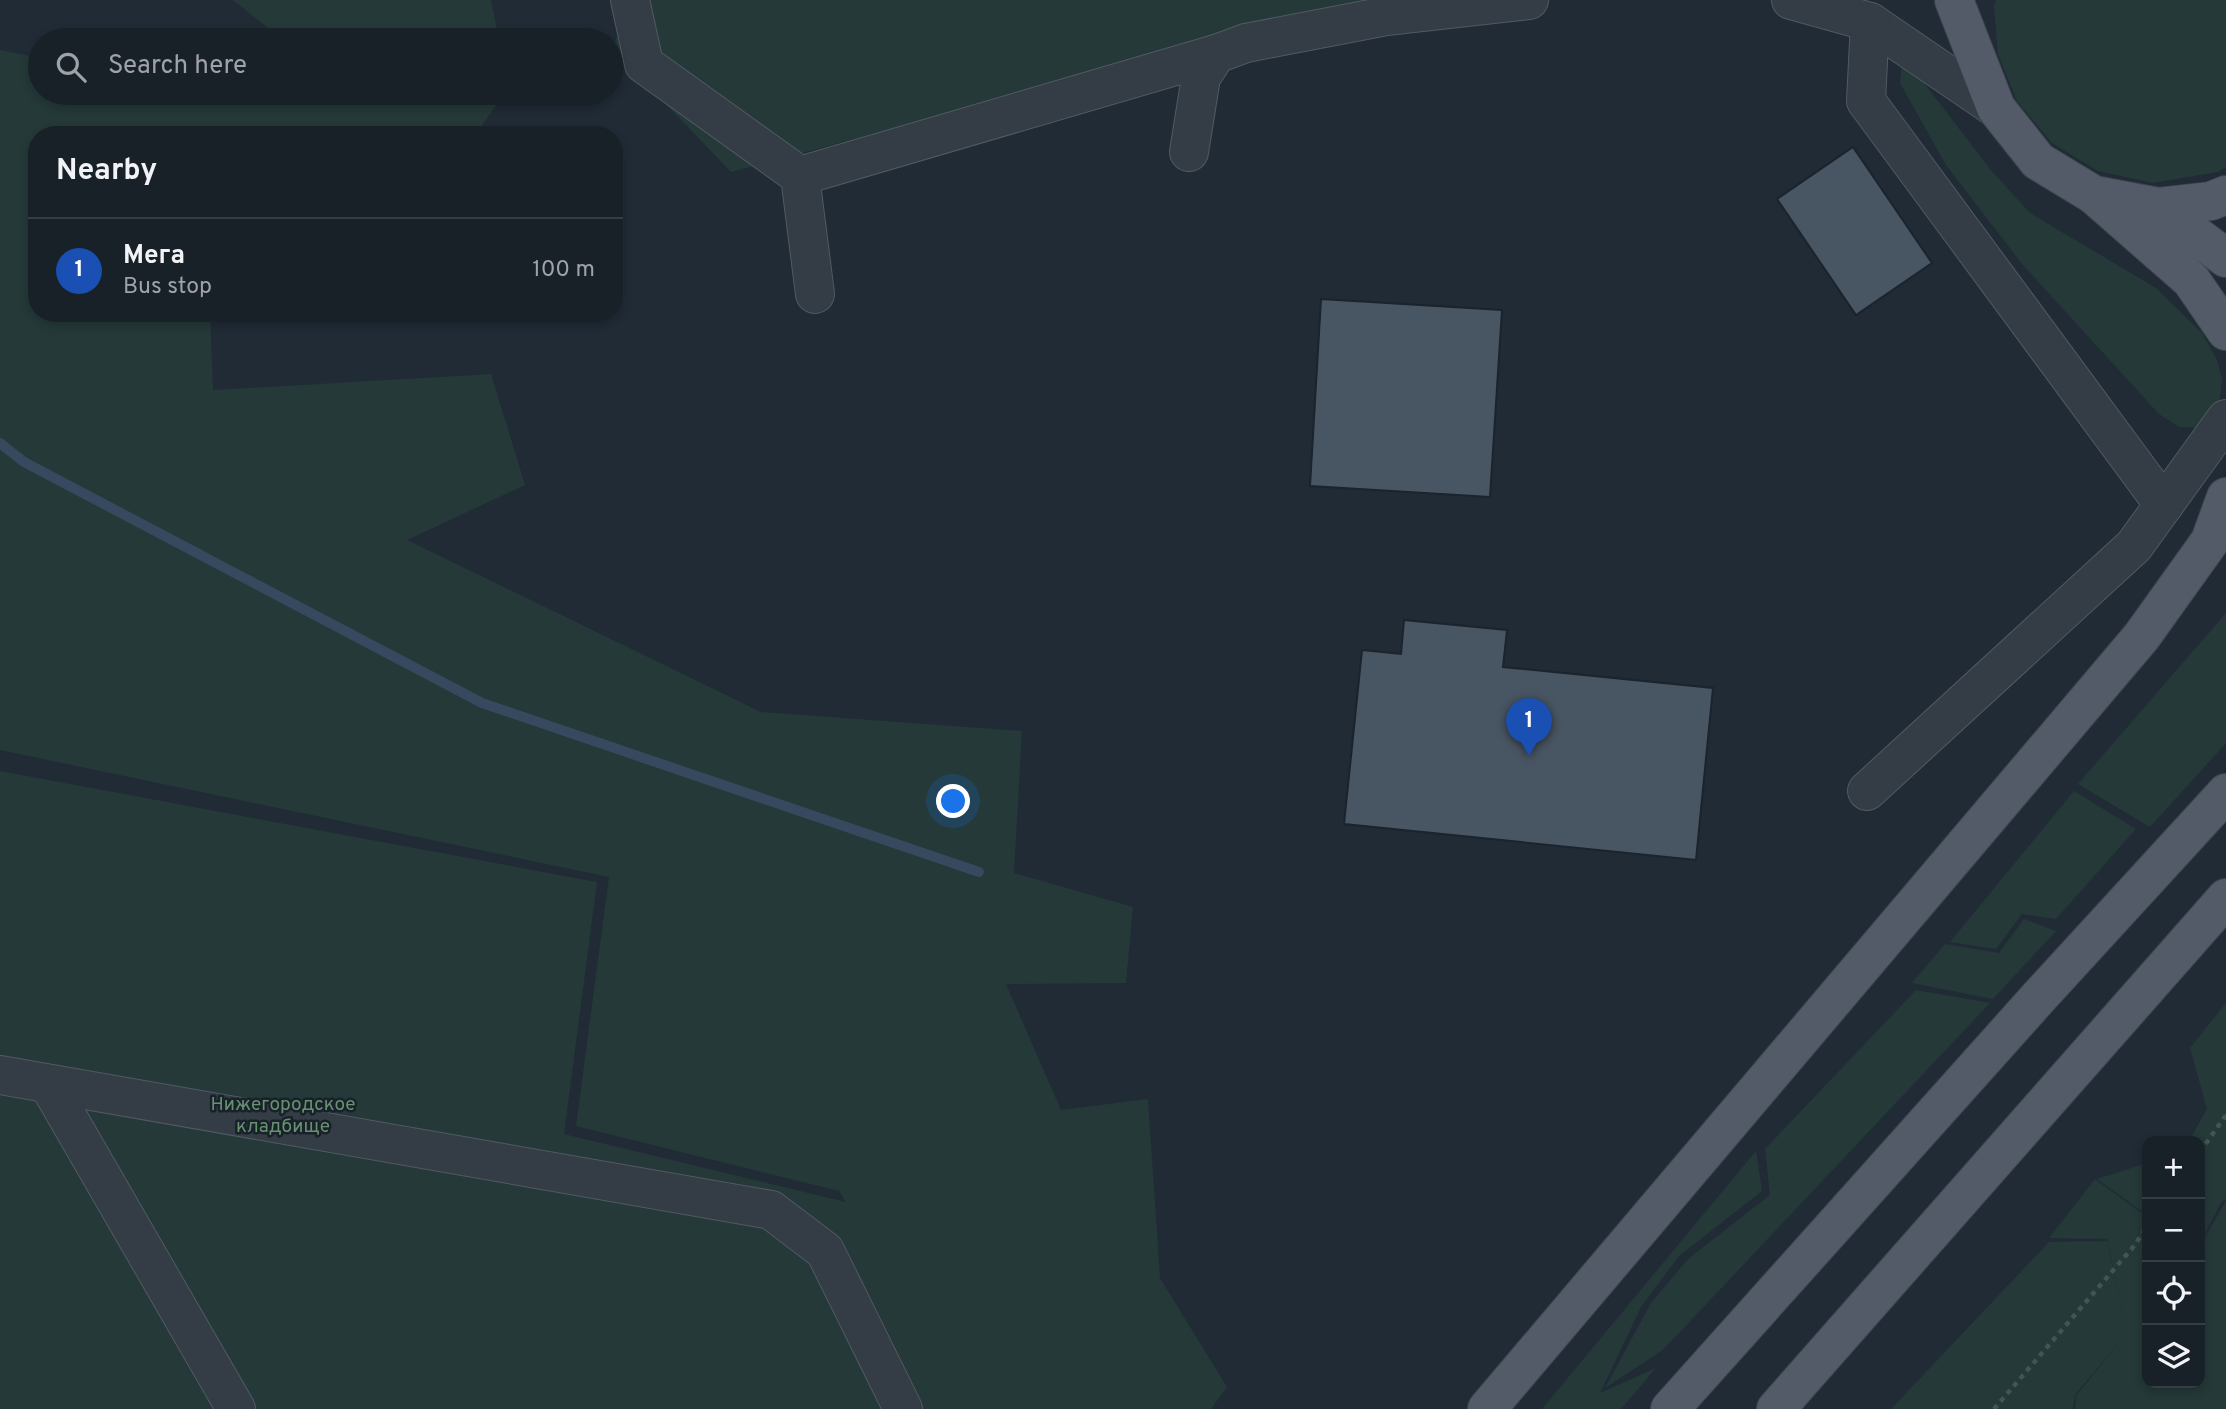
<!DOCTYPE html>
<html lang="en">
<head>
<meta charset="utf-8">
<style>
	:root { --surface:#182028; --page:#252d34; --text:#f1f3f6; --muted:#9fa3a8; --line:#363e45; --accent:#8c9099 }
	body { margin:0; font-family:Overpass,sans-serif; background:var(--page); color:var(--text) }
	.controls { position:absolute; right:21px; bottom:21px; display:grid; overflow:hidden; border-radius:14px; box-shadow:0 4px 10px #0003 }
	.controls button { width:63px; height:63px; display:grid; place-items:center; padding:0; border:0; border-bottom:2px solid var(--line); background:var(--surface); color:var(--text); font:35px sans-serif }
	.you { position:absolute; left:954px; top:802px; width:24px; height:24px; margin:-18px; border:5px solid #fff; border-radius:50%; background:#1a73e8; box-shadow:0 0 0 10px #1a73e833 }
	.badge { display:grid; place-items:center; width:46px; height:46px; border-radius:50%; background:var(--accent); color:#fff; font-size:23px; font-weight:700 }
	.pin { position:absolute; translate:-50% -58px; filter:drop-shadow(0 2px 4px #0008) }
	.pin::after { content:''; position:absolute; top:37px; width:24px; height:21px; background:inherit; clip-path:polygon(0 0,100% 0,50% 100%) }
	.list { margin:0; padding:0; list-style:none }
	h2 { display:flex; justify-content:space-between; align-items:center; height:91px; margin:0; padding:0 28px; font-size:30px }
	h2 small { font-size:23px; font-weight:400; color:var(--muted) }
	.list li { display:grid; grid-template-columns:46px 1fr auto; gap:21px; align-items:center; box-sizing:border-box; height:105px; padding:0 28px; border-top:2px solid var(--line) }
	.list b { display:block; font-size:26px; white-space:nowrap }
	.list p { margin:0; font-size:23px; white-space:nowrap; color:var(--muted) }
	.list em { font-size:23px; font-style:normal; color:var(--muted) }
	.icon { flex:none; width:38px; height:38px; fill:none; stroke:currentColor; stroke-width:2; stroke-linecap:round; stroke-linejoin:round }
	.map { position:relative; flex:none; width:2226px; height:1409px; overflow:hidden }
	.search { position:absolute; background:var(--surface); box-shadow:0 4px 10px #0003; left:28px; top:28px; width:595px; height:77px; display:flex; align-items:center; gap:18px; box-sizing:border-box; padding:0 24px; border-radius:38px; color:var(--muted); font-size:26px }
	.panel { position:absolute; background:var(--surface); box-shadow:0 4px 10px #0003; left:28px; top:126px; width:595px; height:196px; border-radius:28px }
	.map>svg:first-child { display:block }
	.green { fill:#253939 }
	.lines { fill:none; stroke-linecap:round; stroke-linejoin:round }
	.stream { stroke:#36495e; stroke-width:10 }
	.building { fill:#485562; stroke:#1b232d; stroke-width:2 }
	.minor-casing { stroke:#515a64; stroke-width:40 }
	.major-casing { stroke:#3d4550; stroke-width:40 }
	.path { stroke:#425556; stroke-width:4.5; stroke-dasharray:5 5; stroke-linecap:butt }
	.minor { stroke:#343c46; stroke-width:38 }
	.major { stroke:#525b67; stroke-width:38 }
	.labels { text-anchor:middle; stroke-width:5; stroke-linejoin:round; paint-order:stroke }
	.park-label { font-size:19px; fill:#67926f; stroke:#19212b }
</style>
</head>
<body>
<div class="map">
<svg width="2226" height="1409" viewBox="0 0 2226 1409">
	<rect width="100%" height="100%" fill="#202b36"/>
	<!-- green -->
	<g class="green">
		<polygon points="233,0 491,0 499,40 255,40 268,28"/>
		<polygon points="628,0 1552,0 974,107 731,172 613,49"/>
		<polygon points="1996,0 2226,0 2226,167 2218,172 2153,183 2098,171 2052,143 2017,101 1998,54 1994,7"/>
		<polygon points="0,50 40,58 40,93 505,93 475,135 37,135 37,313 210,313 213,390 491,374 525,485 407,540 761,712 1022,731 1014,873 1133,907 1126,983 1006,984 1061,1110 1148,1099 1160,1278 1227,1387 1211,1409 0,1409 0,771 597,882 564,1134 846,1202 839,1191 576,1126 609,877 0,750"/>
		<polygon points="1902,64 1911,66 1990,169 2030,213 2156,288 2202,333 2217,360 2222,379 2219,405 2204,428 2179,427 2159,414 2022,264 1946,165 1900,83"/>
		<polygon points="2226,613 2226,743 2150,827 2078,784"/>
		<polygon points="2074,791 2136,829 2056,919 2022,914 1996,949 1950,942"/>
		<polygon points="2024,919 2056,931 1993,999 1912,983 1945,944 1999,953"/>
		<polygon points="1916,990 1990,1003 1663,1350 1605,1388 1651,1303 1688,1259 1770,1195 1765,1149"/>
		<polygon points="2226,1003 2226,1199 2221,1202 2204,1236 2200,1235 2200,1141 2189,1141 2207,1109 2190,1048"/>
		<polygon points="1756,1151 1762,1191 1679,1256 1641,1307 1600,1393 1656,1368 1621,1409 1542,1409"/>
		<polygon points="2147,1163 2147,1215 2097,1179"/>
		<polygon points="2095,1179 2147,1217 2147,1383 2200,1383 2200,1237 2205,1237 2226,1201 2226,1409 2075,1409 2076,1396 2125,1335 2075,1395 2073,1409 1891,1409 2049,1242 2107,1241 2127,1334 2107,1239 2049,1238"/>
	</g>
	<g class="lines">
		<!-- stream -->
		<polyline class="stream" points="0,443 24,462 482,703 979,872"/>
	</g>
	<!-- building -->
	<g class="building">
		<polygon points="1853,147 1932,263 1856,315 1777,199"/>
		<polygon points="1321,299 1502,310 1490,497 1310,486"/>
		<polygon points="1404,620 1507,630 1503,667 1713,688 1696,860 1344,824 1362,650 1401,654"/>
	</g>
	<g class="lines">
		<defs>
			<g id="minor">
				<polyline points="630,0 644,64 800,176 1216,54"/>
				<polyline points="1791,0 1870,22 1996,108"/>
				<polyline points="1870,22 1866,101 2164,505"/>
				<polyline points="1189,152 1201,77 1216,54 1246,43 1386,16 1529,0"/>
				<polyline points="800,176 815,294"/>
				<polyline points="1867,791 2134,546 2226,419"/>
				<polyline points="0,1075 771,1210 825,1251 903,1409"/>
				<polyline points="49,1085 236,1409"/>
			</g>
			<g id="major">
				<polyline points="1954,0 1996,108 2038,161 2094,195 2158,207 2211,201 2226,195"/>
				<polyline points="2095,196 2191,280 2226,331"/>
				<polyline points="2158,207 2226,258"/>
				<polyline points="1487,1409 2142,636 2210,541 2226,497"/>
				<polyline points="1670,1409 2038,998 2226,793"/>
				<polyline points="1776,1409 2226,898"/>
			</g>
		</defs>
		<!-- minor casing -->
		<use href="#minor" class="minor-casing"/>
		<!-- major casing -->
		<use href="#major" class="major-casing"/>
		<!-- path -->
		<g class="path">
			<polyline points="2200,1152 2226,1115"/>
			<polyline points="1994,1409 2134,1246 2147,1227"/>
		</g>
		<!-- minor -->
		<use href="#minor" class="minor"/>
		<!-- major -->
		<use href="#major" class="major"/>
	</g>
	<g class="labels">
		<!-- park labels -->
		<g class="park-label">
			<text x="283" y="1110">Нижегородское<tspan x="283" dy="22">кладбище</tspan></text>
		</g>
	</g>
</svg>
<div class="controls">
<button>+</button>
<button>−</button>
<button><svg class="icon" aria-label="locate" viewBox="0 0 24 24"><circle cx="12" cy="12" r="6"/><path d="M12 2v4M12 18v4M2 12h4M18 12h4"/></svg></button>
<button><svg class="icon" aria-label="layers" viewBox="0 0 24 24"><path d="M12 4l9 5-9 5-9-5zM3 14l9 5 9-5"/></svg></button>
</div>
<div class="you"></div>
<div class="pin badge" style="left:1529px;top:756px;background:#1a4fb4">1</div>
<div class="search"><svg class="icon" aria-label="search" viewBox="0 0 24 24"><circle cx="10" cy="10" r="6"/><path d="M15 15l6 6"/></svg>Search here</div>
<section class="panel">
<h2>Nearby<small></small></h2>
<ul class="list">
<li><span class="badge" style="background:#1a4fb4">1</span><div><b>Мега</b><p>Bus stop</p></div><em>100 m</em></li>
</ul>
</section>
</div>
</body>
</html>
